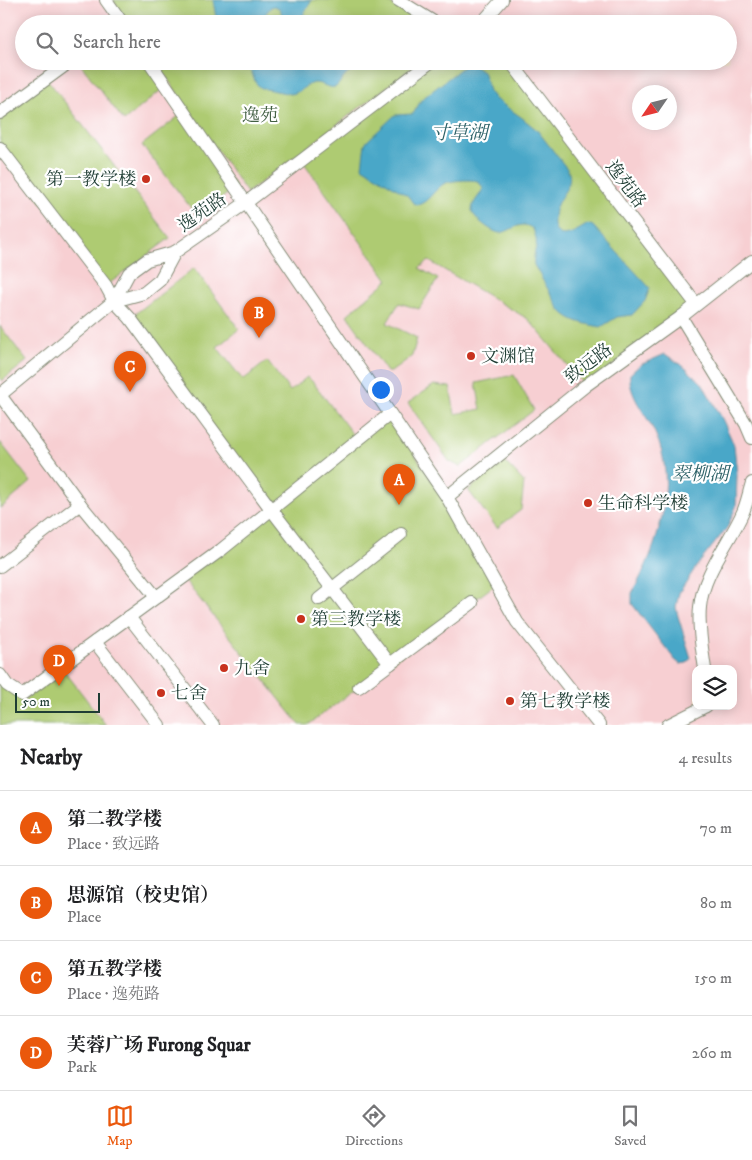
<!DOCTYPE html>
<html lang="en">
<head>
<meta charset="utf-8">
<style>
	:root { --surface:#fff; --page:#f2f2f2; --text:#202124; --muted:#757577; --line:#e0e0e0; --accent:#ea580c }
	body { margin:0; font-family:"IM FELL DW Pica","Noto Serif SC",serif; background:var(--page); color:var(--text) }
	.controls { position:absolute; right:15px; bottom:15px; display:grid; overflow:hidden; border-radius:10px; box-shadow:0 2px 12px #0003 }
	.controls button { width:45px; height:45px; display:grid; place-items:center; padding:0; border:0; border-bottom:1px solid var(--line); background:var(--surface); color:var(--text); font:25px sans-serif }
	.compass { position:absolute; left:632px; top:85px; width:45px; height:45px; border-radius:50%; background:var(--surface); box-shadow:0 2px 12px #0003; rotate:235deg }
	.scale { position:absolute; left:15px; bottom:12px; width:85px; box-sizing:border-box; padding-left:5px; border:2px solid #1f3d34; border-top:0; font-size:14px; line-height:18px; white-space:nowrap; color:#1f3d34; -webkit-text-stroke:4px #fff; paint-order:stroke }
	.you { position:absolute; left:380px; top:389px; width:18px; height:18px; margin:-12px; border:4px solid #fff; border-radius:50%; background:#1a73e8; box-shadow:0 0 0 8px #1a73e833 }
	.badge { display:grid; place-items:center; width:32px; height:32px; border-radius:50%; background:var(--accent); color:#fff; font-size:16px; font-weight:700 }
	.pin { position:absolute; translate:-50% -41px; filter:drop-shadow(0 1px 2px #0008) }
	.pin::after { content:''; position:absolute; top:26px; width:18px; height:15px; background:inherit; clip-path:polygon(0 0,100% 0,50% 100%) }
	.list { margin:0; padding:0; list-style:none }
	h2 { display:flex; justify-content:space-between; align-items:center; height:65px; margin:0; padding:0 20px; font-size:21px }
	h2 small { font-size:16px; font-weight:400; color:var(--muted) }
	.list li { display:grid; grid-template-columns:32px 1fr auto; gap:15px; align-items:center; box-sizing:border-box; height:75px; padding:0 20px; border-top:1px solid var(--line) }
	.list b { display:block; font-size:19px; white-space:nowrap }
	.list p { margin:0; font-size:16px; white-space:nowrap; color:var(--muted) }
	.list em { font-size:16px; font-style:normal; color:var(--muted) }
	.icon { flex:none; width:28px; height:28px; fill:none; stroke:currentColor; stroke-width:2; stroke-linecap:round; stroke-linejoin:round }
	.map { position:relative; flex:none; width:752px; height:725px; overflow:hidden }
	.search { position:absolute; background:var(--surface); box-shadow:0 2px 12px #0003; left:15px; right:15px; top:15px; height:55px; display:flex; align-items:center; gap:12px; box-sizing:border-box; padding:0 18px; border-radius:28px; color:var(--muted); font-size:19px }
	.sheet { height:365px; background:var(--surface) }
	nav { display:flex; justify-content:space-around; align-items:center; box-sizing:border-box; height:70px; border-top:1px solid var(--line); background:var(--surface); font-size:14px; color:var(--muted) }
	nav a { display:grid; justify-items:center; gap:2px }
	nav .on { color:var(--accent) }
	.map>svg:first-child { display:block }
	.built { fill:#f7cfd2; fill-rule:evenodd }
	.green { fill:#aecb72; stroke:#668453 }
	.water { fill:#4aa7c8; stroke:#34727e }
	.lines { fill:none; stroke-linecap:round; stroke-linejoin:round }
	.minor-casing { stroke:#868d78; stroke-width:14 }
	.minor { stroke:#fff; stroke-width:12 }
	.poi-dot { fill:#c8321e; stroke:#fff; stroke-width:2 }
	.labels { text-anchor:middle; stroke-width:4.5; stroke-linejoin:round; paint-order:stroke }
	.park-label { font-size:18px; fill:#436044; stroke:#fff }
	.poi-label { font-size:18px; fill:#1f3d34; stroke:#fff; text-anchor:start }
	.street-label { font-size:18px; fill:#1f3d34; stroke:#fff }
	.water-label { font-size:19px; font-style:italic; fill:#2e6268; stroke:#fff }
</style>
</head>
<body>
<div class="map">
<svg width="752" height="725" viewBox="0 0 752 725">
	<rect width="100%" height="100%" fill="#fff"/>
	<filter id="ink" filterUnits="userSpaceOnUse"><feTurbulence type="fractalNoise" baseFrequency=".02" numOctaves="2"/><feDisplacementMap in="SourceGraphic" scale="10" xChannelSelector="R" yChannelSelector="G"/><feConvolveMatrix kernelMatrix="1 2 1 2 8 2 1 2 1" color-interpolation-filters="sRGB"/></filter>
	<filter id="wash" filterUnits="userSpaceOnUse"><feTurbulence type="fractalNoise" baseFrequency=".0096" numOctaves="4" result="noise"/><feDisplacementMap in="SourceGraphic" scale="20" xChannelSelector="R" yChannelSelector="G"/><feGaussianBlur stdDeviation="1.12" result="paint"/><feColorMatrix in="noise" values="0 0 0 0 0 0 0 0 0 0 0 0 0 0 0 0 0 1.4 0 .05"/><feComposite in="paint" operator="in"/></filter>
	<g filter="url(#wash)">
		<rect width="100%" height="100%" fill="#edb"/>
		<!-- built -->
		<path class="built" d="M0,0h752v725h-752zM24,24h704v37h-704zM640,92h30v30h-30zM696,669h37v37h-37z"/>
		<!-- green -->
		<g class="green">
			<polygon points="113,0 384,0 424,24 129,24"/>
			<polygon points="78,61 149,61 166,86 124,121"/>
			<polygon points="155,61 421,61 247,193"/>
			<polygon points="432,61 510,61 696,304 585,386 528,319 429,261 419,268 438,279 419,309 399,303 387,323 417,338 412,356 391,372 387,372 347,315 388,280 302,160"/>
			<polygon points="47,79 170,238 106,286 0,148 0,113"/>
			<polygon points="184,112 236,187 198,217 142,145"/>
			<polygon points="194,268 239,329 217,347 243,380 267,361 290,391 307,377 312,381 357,440 390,414 496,584 308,725 300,725 183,578 270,509 130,318"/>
			<polygon points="0,326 27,361 2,381 0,378"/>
			<polygon points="514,375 534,410 460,467 449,461 408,403 434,385 450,387 455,414 481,409 476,383"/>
			<polygon points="0,442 31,482 0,509"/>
			<polygon points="505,462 524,482 521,510 497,528 468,490"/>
			<polygon points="63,669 106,725 0,725 0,670 22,701"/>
		</g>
		<!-- water -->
		<g class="water">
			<path d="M213,0h99l-8,13 -1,11h-18l-5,-15 -5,-3 -4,1 -8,10c-10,-1 -19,-5 -23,7h-23z"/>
			<path d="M247,61h123l-23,13 -11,13c-8,2 -13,-4 -21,-4 -9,0 -14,10 -24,11l-30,-6c-9,-6 -8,-18 -14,-27z"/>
			<path d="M471,64l12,7 6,20 6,8 26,18 16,13 31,40c6,15 -6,22 -11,35 -3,5 -3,13 -3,19 3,21 24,6 34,0l5,2 57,62 -5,13 -13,14 -15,2 -16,10c-16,-3 -30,-5 -41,-17l-26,-45c-2,-16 7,-17 -1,-36 -13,-10 -20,2 -33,4 -7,0 -29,-16 -28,-24 1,-8 9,-14 11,-21l-5,-7c-8,-2 -30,-1 -36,4 -9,6 -14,18 -25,20l-4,-2 -5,-7 -46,-29 3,-24 30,-28 18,-1 9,-15 42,-33z"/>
			<path d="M665,354l18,12 19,17 20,35 12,27 3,29 -1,33 -9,21 -31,39 -17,26 -3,14 2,9 13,42 -4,5 -7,1 -5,-4 -43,-56v-11c26,-46 47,-109 23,-160 -9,-20 -27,-37 -25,-59l10,-9z"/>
		</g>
	</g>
	<g filter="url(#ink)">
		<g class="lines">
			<defs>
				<g id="minor">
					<polyline points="106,0 123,24"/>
					<polyline points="398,0 437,24"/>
					<polyline points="481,24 502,0"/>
					<polyline points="149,61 447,497 517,622 599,725"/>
					<polyline points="510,61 696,304"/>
					<polyline points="0,113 71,61"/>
					<polyline points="0,148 106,286 114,301 130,318 271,509 390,664"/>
					<polyline points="114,301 129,273 147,260 175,252"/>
					<polyline points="681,317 746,424 752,438"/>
					<polyline points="0,395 114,301 144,293 160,280 175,252 247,202 432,61"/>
					<polyline points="0,395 80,504 156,597"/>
					<polyline points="447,497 585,386 681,317 752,261"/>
					<polyline points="0,566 80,504"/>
					<polyline points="319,599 401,534"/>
					<polyline points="129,617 213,725"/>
					<polyline points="95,642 159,725"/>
					<path d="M705,669c-3,-20 -7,-42 -5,-62 3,-34 30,-65 43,-95 4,-9 6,-20 9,-29"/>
					<polyline points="0,675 7,685 22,695 221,550 390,414"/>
					<polyline points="359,687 472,603"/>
					<polyline points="668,725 706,706"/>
				</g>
			</defs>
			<!-- minor casing -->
			<use href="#minor" class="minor-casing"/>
			<!-- minor -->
			<use href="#minor" class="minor"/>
		</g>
	</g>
	<!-- markers -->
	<g class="poi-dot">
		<circle cx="146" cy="179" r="5"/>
		<circle cx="471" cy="356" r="5"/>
		<circle cx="588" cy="503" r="5"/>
		<circle cx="301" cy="619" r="5"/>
		<circle cx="224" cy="668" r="5"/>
		<circle cx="161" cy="693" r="5"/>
		<circle cx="510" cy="701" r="5"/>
	</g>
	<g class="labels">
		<!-- park labels -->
		<g class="park-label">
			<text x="260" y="121">逸苑</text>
		</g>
		<!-- poi labels -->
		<g class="poi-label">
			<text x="136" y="185" text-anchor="end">第一教学楼</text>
			<text x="481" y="362">文渊馆</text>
			<text x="598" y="509">生命科学楼</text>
			<text x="311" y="625">第三教学楼</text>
			<text x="234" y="674">九舍</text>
			<text x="171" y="699">七舍</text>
			<text x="520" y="707">第七教学楼</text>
		</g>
		<!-- street labels -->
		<g class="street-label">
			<text transform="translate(626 184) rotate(53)" y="6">逸苑路</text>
			<text transform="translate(202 212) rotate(-35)" y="6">逸苑路</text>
			<text transform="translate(588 363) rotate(-37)" y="6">致远路</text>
		</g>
		<!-- water labels -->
		<g class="water-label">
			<text x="459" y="139">寸草湖</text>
			<text x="700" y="480">翠柳湖</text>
		</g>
	</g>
</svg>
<div class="controls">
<button><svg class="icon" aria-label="layers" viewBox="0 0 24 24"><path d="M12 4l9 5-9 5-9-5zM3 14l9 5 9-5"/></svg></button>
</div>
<svg class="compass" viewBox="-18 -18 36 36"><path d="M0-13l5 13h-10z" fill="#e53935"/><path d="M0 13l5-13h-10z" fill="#757577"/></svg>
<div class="scale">50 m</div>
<div class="you"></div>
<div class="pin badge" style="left:399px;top:505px">A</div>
<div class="pin badge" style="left:259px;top:338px">B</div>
<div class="pin badge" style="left:130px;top:392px">C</div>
<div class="pin badge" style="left:59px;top:686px">D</div>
<div class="search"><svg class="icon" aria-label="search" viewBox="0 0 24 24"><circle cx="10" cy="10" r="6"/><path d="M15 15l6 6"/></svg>Search here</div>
</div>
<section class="sheet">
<h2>Nearby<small>4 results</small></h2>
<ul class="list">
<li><span class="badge">A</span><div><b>第二教学楼</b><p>Place · 致远路</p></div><em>70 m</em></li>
<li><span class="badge">B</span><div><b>思源馆（校史馆）</b><p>Place</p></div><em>80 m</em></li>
<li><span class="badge">C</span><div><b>第五教学楼</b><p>Place · 逸苑路</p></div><em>150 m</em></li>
<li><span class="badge">D</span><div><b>芙蓉广场 Furong Squar</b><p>Park</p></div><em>260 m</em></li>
</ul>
</section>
<nav>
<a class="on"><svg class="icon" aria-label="map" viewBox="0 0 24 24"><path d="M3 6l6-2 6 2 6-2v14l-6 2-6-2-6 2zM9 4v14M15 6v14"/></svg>Map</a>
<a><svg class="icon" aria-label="directions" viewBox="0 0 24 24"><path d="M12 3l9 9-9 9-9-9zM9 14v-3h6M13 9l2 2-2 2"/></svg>Directions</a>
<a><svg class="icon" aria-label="saved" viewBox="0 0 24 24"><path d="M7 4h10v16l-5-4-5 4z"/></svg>Saved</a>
</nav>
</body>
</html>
